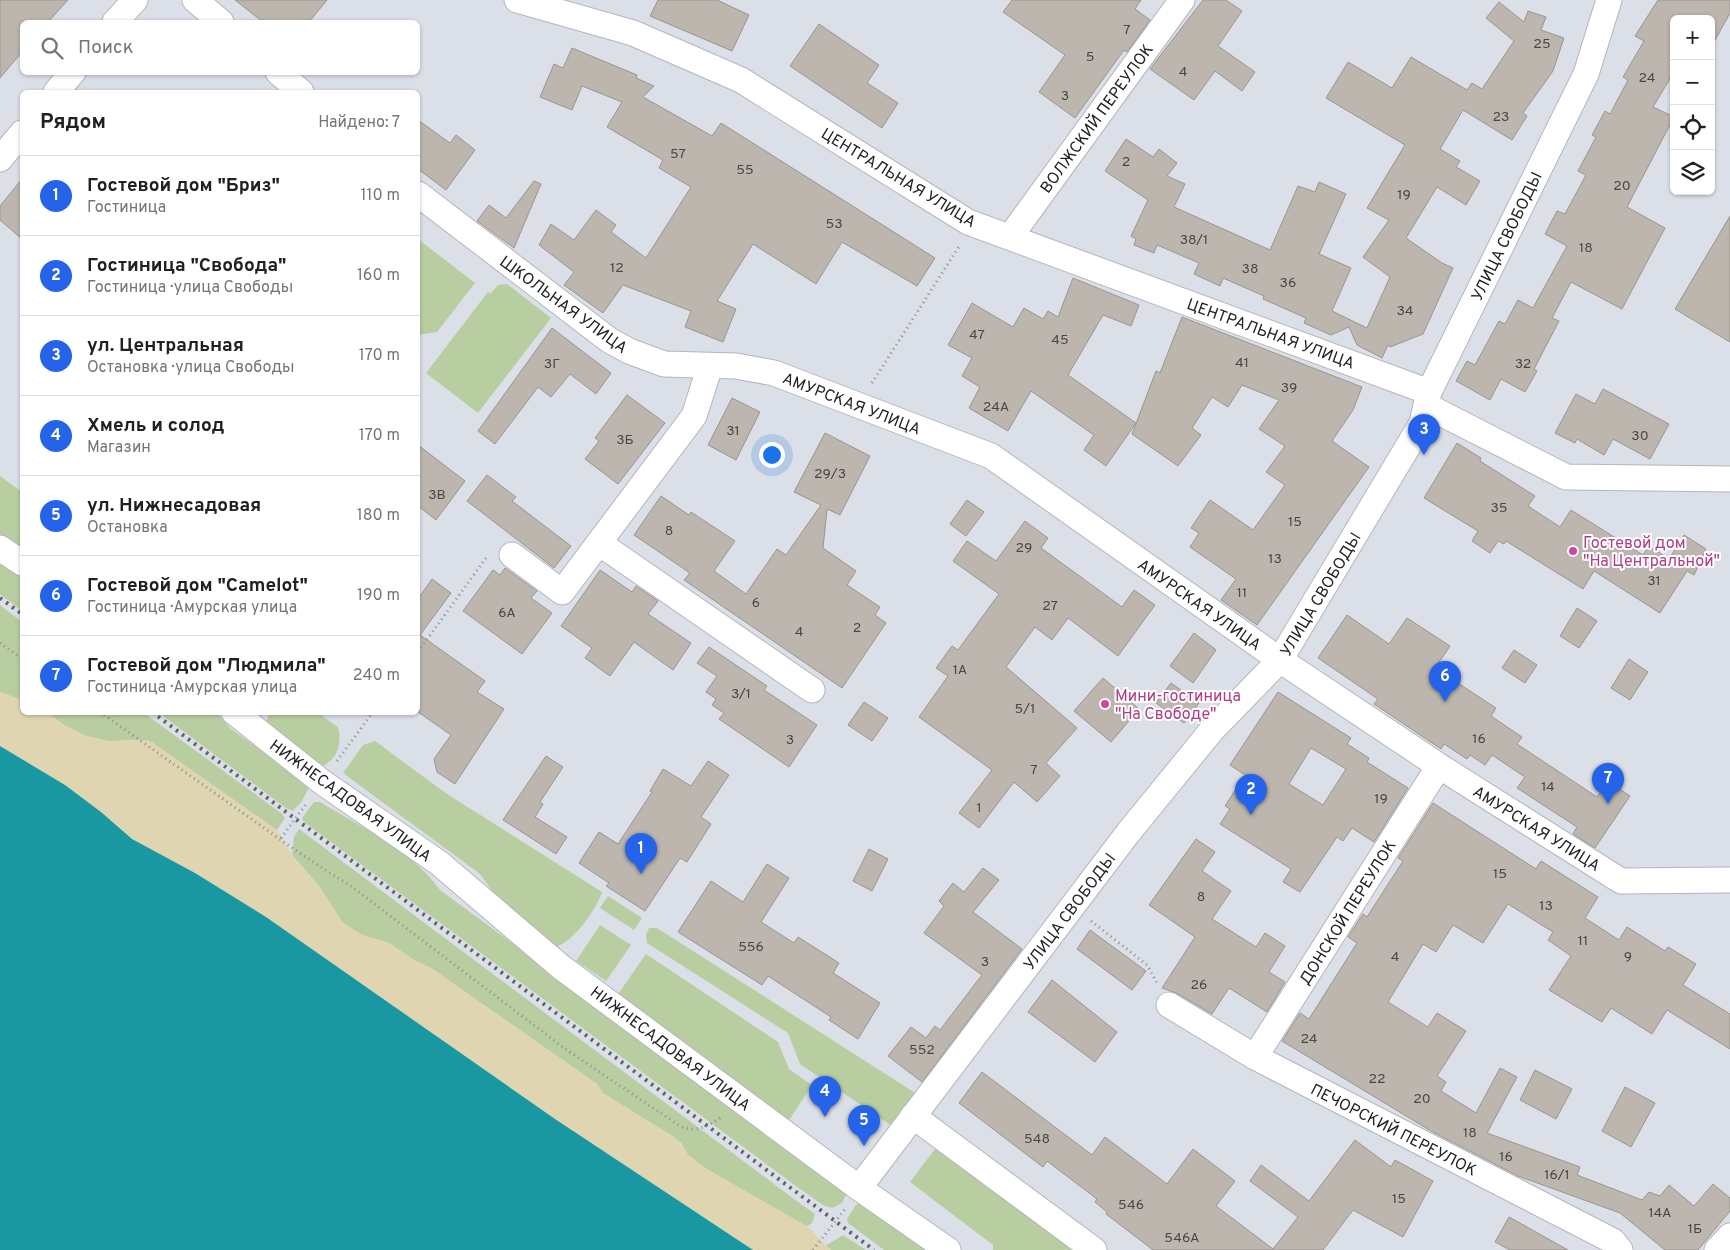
<!DOCTYPE html>
<html lang="ru">
<head>
<meta charset="utf-8">
<style>
	:root { --surface:#fff; --page:#f2f2f2; --text:#202124; --muted:#757577; --line:#e0e0e0; --accent:#2563eb }
	body { margin:0; font-family:Overpass,sans-serif; background:var(--page); color:var(--text) }
	.controls { position:absolute; right:15px; top:15px; display:grid; overflow:hidden; border-radius:8px; box-shadow:0 1px 4px #0004 }
	.controls button { width:45px; height:45px; display:grid; place-items:center; padding:0; border:0; border-bottom:1px solid var(--line); background:var(--surface); color:var(--text); font:25px sans-serif }
	.you { position:absolute; left:771px; top:454px; width:18px; height:18px; margin:-12px; border:4px solid #fff; border-radius:50%; background:#1a73e8; box-shadow:0 0 0 8px #1a73e833 }
	.badge { display:grid; place-items:center; width:32px; height:32px; border-radius:50%; background:var(--accent); color:#fff; font-size:16px; font-weight:700 }
	.pin { position:absolute; translate:-50% -41px; filter:drop-shadow(0 1px 2px #0008) }
	.pin::after { content:''; position:absolute; top:26px; width:18px; height:15px; background:inherit; clip-path:polygon(0 0,100% 0,50% 100%) }
	.list { margin:0; padding:0; list-style:none }
	h2 { display:flex; justify-content:space-between; align-items:center; height:65px; margin:0; padding:0 20px; font-size:21px }
	h2 small { font-size:16px; font-weight:400; color:var(--muted) }
	.list li { display:grid; grid-template-columns:32px 1fr auto; gap:15px; align-items:center; box-sizing:border-box; height:80px; padding:0 20px; border-top:1px solid var(--line) }
	.list b { display:block; font-size:19px; white-space:nowrap }
	.list p { margin:0; font-size:16px; white-space:nowrap; color:var(--muted) }
	.list em { font-size:16px; font-style:normal; color:var(--muted) }
	.icon { flex:none; width:28px; height:28px; fill:none; stroke:currentColor; stroke-width:2; stroke-linecap:round; stroke-linejoin:round }
	.map { position:relative; flex:none; width:1730px; height:1250px; overflow:hidden }
	.search { position:absolute; background:var(--surface); box-shadow:0 1px 4px #0004; left:20px; top:20px; width:400px; height:55px; display:flex; align-items:center; gap:12px; box-sizing:border-box; padding:0 18px; border-radius:8px; color:var(--muted); font-size:19px }
	.panel { position:absolute; background:var(--surface); box-shadow:0 1px 4px #0004; left:20px; top:90px; width:400px; height:625px; border-radius:8px }
	.map>svg:first-child { display:block }
	.green { fill:#b9cea0 }
	.sand { fill:#dfd5b0 }
	.water { fill:#1998a1 }
	.building { fill:#bcb6af; stroke:#9b958e; fill-rule:evenodd }
	.lines { fill:none; stroke-linecap:round; stroke-linejoin:round }
	.minor-casing { stroke:#b3b6bf; stroke-width:27 }
	.path { stroke:#8b8e94; stroke-width:3; stroke-dasharray:1 4; stroke-linecap:butt }
	.minor { stroke:#fff; stroke-width:25 }
	.rail { stroke:#626469; stroke-width:4; stroke-dasharray:2.5 5; stroke-linecap:butt }
	.hotel-dot { fill:#d1479c; stroke:#fff; stroke-width:2 }
	.labels { text-anchor:middle; stroke-width:4; stroke-linejoin:round; paint-order:stroke }
	.number-label { font-size:14px; fill:#474748 }
	.street-label { font-size:16px; fill:#202225; stroke:#fff }
	.hotel-label { font-size:16px; fill:#b23c85; stroke:#fff; text-anchor:start }
</style>
</head>
<body>
<div class="map">
<svg width="1730" height="1250" viewBox="0 0 1730 1250">
	<rect width="100%" height="100%" fill="#dbdfe7"/>
	<!-- green -->
	<g class="green">
		<polygon points="418,239 475,283 437,332 418,335"/>
		<polygon points="507,284 551,318 478,413 426,373 488,292 490,294 498,285"/>
		<polygon points="0,476 22,492 22,549 0,535"/>
		<polygon points="0,554 22,571 22,611 0,594"/>
		<polygon points="0,605 22,622 22,700 0,692"/>
		<polygon points="48,713 144,713 281,813 285,818 277,830 146,740 108,741 86,736 64,725"/>
		<polygon points="159,713 217,713 231,729 306,782 309,787 302,801 293,811 286,808"/>
		<path d="M270,713h48l20,14c4,17 0,33 -18,40l-55,-44z"/>
		<path d="M375,741l72,53 155,98c-6,18 -28,49 -46,55l-53,-41 -23,-32 -137,-101 20,-28z"/>
		<path d="M314,802h6c41,25 92,48 120,88l399,293 9,9 -6,11 -10,5 -9,-3 -23,-16 -496,-367 -2,-4z"/>
		<polygon points="299,829 802,1205 815,1214 812,1223 807,1226 797,1222 705,1168 688,1155 681,1143 603,1093 597,1084 431,968 414,960 389,943 362,935 343,923 319,886 292,855 294,837"/>
		<polygon points="608,896 642,918 634,930 600,908"/>
		<polygon points="600,925 631,945 606,981 576,961"/>
		<polygon points="649,928 657,928 920,1096 895,1128 800,1064 788,1033 647,943 646,935"/>
		<polygon points="646,954 778,1042 789,1069 812,1085 786,1125 618,994"/>
		<polygon points="938,1145 1080,1250 993,1250 993,1245 910,1182"/>
		<polygon points="861,1202 936,1250 884,1250 848,1223 847,1219 855,1206"/>
		<polygon points="843,1235 866,1250 831,1250 825,1246"/>
	</g>
	<!-- sand -->
	<polygon class="sand" points="0,692 22,700 22,712 48,713 64,725 86,736 108,741 146,740 152,742 277,830 296,861 319,886 343,923 362,935 389,943 414,960 431,968 597,1084 603,1093 676,1138 688,1155 705,1168 807,1226 831,1250 753,1250 555,1119 266,917 195,873 132,839 101,812 65,785 0,746"/>
	<!-- water -->
	<polygon class="water" points="0,746 65,785 101,812 132,839 195,873 266,917 555,1119 753,1250 0,1250"/>
	<!-- building -->
	<g class="building">
		<polygon points="0,0 68,0 48,22 22,22 22,52 0,78"/>
		<polygon points="235,0 327,0 309,22 263,22"/>
		<polygon points="658,0 717,0 749,15 732,51 650,16"/>
		<polygon points="1012,0 1141,0 1135,9 1150,20 1127,52 1124,50 1075,118 1039,92 1065,55 1003,12"/>
		<polygon points="1203,0 1226,0 1242,11 1218,46 1255,72 1242,91 1215,71 1194,100 1150,69"/>
		<polygon points="1658,0 1730,0 1730,13 1714,42 1711,40 1711,19 1674,19 1674,72 1653,107 1674,117 1627,207 1665,228 1622,309 1571,282 1552,318 1559,321 1534,369 1537,371 1525,392 1501,379 1490,400 1456,381 1467,361 1475,365 1499,321 1505,324 1518,300 1533,308 1567,246 1545,234 1557,211 1565,214 1586,175 1578,171 1596,137 1592,135 1605,111 1610,114 1628,80 1623,77 1644,41 1635,36"/>
		<polygon points="1499,2 1524,22 1528,11 1546,17 1541,30 1564,38 1553,71 1523,113 1527,116 1512,140 1463,110 1440,149 1460,161 1456,167 1480,181 1466,205 1437,187 1406,238 1442,263 1453,268 1423,334 1390,347 1388,345 1382,358 1357,345 1349,327 1331,335 1304,323 1306,318 1263,299 1264,296 1223,278 1220,286 1194,274 1199,263 1157,245 1154,253 1134,245 1136,239 1131,236 1148,200 1105,171 1126,139 1153,157 1159,149 1177,163 1167,176 1185,184 1174,207 1270,250 1298,186 1315,192 1319,182 1346,194 1319,254 1351,268 1332,311 1367,328 1390,277 1363,257 1389,220 1367,208 1405,145 1326,98 1348,62 1392,88 1411,57 1467,90 1472,83 1482,89 1514,41 1486,18"/>
		<polygon points="819,24 879,65 867,83 898,103 882,128 790,66"/>
		<polygon points="572,48 637,75 636,78 654,86 643,97 712,136 721,123 935,258 917,286 842,242 816,284 753,244 717,301 736,309 723,342 685,327 691,311 623,285 603,313 564,285 574,272 539,245 551,224 574,240 596,210 616,225 611,232 646,258 691,187 659,168 663,160 607,127 622,102 582,86 572,110 540,97 554,64 563,68"/>
		<polygon points="418,120 450,143 456,135 475,150 446,190 418,169"/>
		<polygon points="22,179 22,239 0,220 0,206"/>
		<polygon points="534,181 541,184 514,248 477,221 489,205 506,218"/>
		<polygon points="1730,216 1730,342 1675,309"/>
		<polygon points="1073,278 1139,305 1131,326 1103,315 1068,375 1136,423 1106,466 1084,450 1094,435 1031,391 1008,431 969,408 980,387 962,376 972,358 948,345 972,303 1013,327 1024,308 1043,319 1048,311 1058,317"/>
		<polygon points="1182,317 1362,387 1353,410 1332,441 1369,467 1257,625 1221,600 1236,579 1190,547 1199,533 1191,528 1210,500 1253,530 1285,485 1266,472 1285,446 1259,429 1279,400 1242,385 1228,407 1212,397 1192,428 1201,435 1178,466 1132,434 1156,371 1160,373"/>
		<polygon points="552,328 611,373 596,394 570,374 551,397 538,387 495,444 478,431"/>
		<polygon points="1603,389 1669,424 1650,459 1613,439 1604,455 1577,439 1575,443 1555,433 1576,394 1595,404"/>
		<polygon points="627,395 665,423 618,484 585,459 599,441 595,438"/>
		<polygon points="732,398 760,412 736,460 708,445"/>
		<polygon points="825,433 870,456 840,515 827,509 823,548 856,571 847,585 880,607 875,615 886,623 842,688 684,580 690,573 634,535 661,496 689,515 691,512 735,541 714,571 746,594 777,549 786,555 821,505 794,492"/>
		<polygon points="1457,443 1481,458 1480,461 1535,496 1528,506 1560,527 1571,510 1643,555 1649,546 1669,559 1684,535 1706,549 1694,575 1687,571 1660,613 1594,571 1583,589 1506,541 1504,544 1498,541 1490,553 1472,541 1478,531 1424,498"/>
		<polygon points="418,445 465,481 436,520 418,506"/>
		<polygon points="487,475 516,497 512,501 571,546 554,568 467,501"/>
		<polygon points="967,500 984,512 966,536 950,524"/>
		<polygon points="1025,521 1048,538 1041,548 1122,607 1134,590 1155,605 1118,656 1068,618 1052,640 1035,627 1006,667 1077,728 1046,763 1060,776 1037,802 1014,782 979,828 959,813 992,770 919,717 948,676 936,668 952,646 958,650 999,594 953,561 967,541 996,561"/>
		<polygon points="505,568 537,591 531,598 552,613 522,654 463,611 493,570 500,575"/>
		<polygon points="600,570 632,592 636,586 658,601 648,614 691,643 673,670 634,642 610,676 585,658 592,648 561,626"/>
		<polygon points="432,579 451,593 420,635 485,681 477,692 504,709 455,784 437,772 434,759 451,735 418,712 418,599"/>
		<polygon points="1577,608 1597,621 1579,648 1560,636"/>
		<polygon points="1347,615 1389,644 1407,618 1450,646 1435,668 1496,708 1491,716 1522,737 1517,744 1597,797 1608,781 1630,796 1595,848 1573,834 1577,827 1517,788 1525,777 1492,755 1485,765 1470,755 1467,759 1444,744 1441,749 1374,704 1378,699 1318,658"/>
		<polygon points="1194,633 1216,650 1193,683 1170,666"/>
		<polygon points="709,647 767,686 764,690 817,725 789,767 719,719 724,713 712,705 716,699 706,692 717,676 697,663"/>
		<polygon points="1514,650 1537,665 1525,683 1502,668"/>
		<polygon points="1629,659 1648,672 1630,700 1611,688"/>
		<polygon points="1103,678 1139,709 1111,742 1074,711"/>
		<polygon points="1171,683 1199,703 1184,723 1156,703"/>
		<path d="M1278,692l73,46 -4,6 22,14 -2,4 41,26 -34,54 -22,-14 -9,13 -6,-4 -37,55 -17,-10 8,-13 -71,-45 10,-15 -5,-3 20,-31 -15,-10zM1311,748l35,21 -23,36 -34,-21z"/>
		<polygon points="864,702 888,718 872,741 848,725"/>
		<polygon points="546,756 563,767 540,802 543,804 535,817 567,837 556,854 503,820"/>
		<polygon points="708,761 729,775 701,817 711,824 687,862 680,858 645,911 606,886 609,883 579,863 599,832 618,844 652,792 650,791 663,769 691,786"/>
		<polygon points="1433,803 1536,869 1541,861 1598,897 1585,918 1619,940 1627,927 1665,951 1668,947 1696,964 1683,985 1730,1014 1730,1049 1667,1010 1652,1034 1611,1008 1602,1022 1549,990 1571,956 1548,940 1553,932 1508,904 1483,943 1453,925 1436,952 1423,944 1388,1002 1428,1027 1437,1013 1466,1031 1437,1076 1446,1082 1441,1091 1476,1113 1500,1068 1517,1077 1487,1133 1580,1167 1577,1175 1642,1200 1649,1192 1660,1196 1669,1185 1694,1206 1713,1184 1730,1198 1730,1211 1698,1250 1665,1250 1620,1213 1518,1176 1431,1131 1282,1041 1300,1013 1309,1019 1357,943 1348,937 1363,914 1367,917 1403,861 1398,858"/>
		<polygon points="1196,839 1215,852 1202,871 1231,891 1212,919 1256,947 1265,933 1285,946 1269,972 1285,982 1267,1012 1229,988 1212,1014 1176,993 1162,988 1195,937 1149,905"/>
		<polygon points="869,849 888,859 872,891 853,881"/>
		<polygon points="767,864 789,878 761,922 794,943 798,937 839,963 833,973 880,1003 858,1039 829,1020 831,1017 768,976 762,985 678,932 711,881 743,902"/>
		<polygon points="983,868 999,880 973,912 1022,949 922,1082 888,1056 911,1027 926,1038 935,1026 940,1030 982,975 924,933 944,906 939,901 953,883 964,892"/>
		<polygon points="1090,930 1146,971 1132,990 1077,949"/>
		<polygon points="1052,980 1117,1032 1095,1062 1028,1012"/>
		<polygon points="1535,1070 1572,1089 1556,1119 1520,1100"/>
		<polygon points="982,1072 1092,1155 1105,1137 1167,1184 1193,1149 1235,1181 1216,1206 1273,1249 1298,1217 1250,1181 1261,1165 1309,1201 1355,1140 1391,1167 1395,1160 1433,1181 1403,1237 1353,1210 1323,1250 1153,1250 1106,1214 1107,1212 1095,1202 1097,1199 1047,1161 1043,1167 959,1103"/>
		<polygon points="1625,1087 1655,1103 1631,1147 1602,1131"/>
		<polygon points="1509,1217 1568,1250 1510,1250 1495,1242"/>
	</g>
	<g class="lines">
		<defs>
			<g id="minor">
				<polyline points="195,0 221,22"/>
				<polyline points="517,0 633,33 741,80 968,222 1429,392"/>
				<polyline points="115,22 135,0"/>
				<polyline points="278,72 301,92"/>
				<polyline points="56,92 73,72"/>
				<polyline points="0,159 22,133"/>
				<polyline points="418,194 609,340 629,351 664,364 736,366 774,373 991,456 1280,660 1439,766 1621,881 1730,880"/>
				<polyline points="1010,237 1182,0"/>
				<polyline points="1427,406 1566,477 1730,479"/>
				<polyline points="599,543 812,690"/>
				<polyline points="0,548 22,563"/>
				<polyline points="512,555 562,592 694,416 710,366"/>
				<polyline points="234,712 322,782 439,863 561,967 859,1188 948,1250"/>
				<polyline points="1169,1005 1255,1057 1613,1241 1620,1250"/>
				<polyline points="1255,1057 1439,766"/>
				<polyline points="913,1116 1094,1250"/>
				<polyline points="859,1188 1128,833 1212,730 1280,660 1422,423 1429,392 1586,74 1609,0"/>
				<polyline points="1717,1250 1730,1236"/>
			</g>
		</defs>
		<!-- minor casing -->
		<use href="#minor" class="minor-casing"/>
		<!-- path -->
		<g class="path">
			<polyline points="872,383 960,245"/>
			<polyline points="0,643 22,659"/>
			<polyline points="418,652 486,558"/>
			<path d="M100,712l198,140 54,35 216,164 112,75c17,8 28,-1 42,-9"/>
			<polyline points="337,761 373,712"/>
			<polyline points="281,838 307,803"/>
			<polyline points="1091,921 1147,965 1158,985"/>
			<polyline points="813,1250 845,1209"/>
		</g>
		<!-- minor -->
		<use href="#minor" class="minor"/>
		<!-- rail -->
		<g class="rail">
			<polyline points="0,598 22,614"/>
			<polyline points="152,712 874,1250"/>
		</g>
	</g>
	<!-- markers -->
	<g class="hotel-dot">
		<circle cx="1573" cy="551" r="5"/>
		<circle cx="1105" cy="704" r="5"/>
	</g>
	<g class="labels">
		<!-- number labels -->
		<g class="number-label">
			<text x="1127" y="34">7</text>
			<text x="1542" y="48">25</text>
			<text x="1090" y="61">5</text>
			<text x="1183" y="76">4</text>
			<text x="1647" y="82">24</text>
			<text x="1065" y="100">3</text>
			<text x="1501" y="121">23</text>
			<text x="678" y="158">57</text>
			<text x="1126" y="166">2</text>
			<text x="745" y="174">55</text>
			<text x="1622" y="190">20</text>
			<text x="1404" y="199">19</text>
			<text x="834" y="228">53</text>
			<text x="1194" y="244">38/1</text>
			<text x="1586" y="252">18</text>
			<text x="617" y="272">12</text>
			<text x="1250" y="273">38</text>
			<text x="1288" y="287">36</text>
			<text x="1405" y="315">34</text>
			<text x="977" y="339">47</text>
			<text x="1060" y="344">45</text>
			<text x="1242" y="367">41</text>
			<text x="552" y="368">3Г</text>
			<text x="1523" y="368">32</text>
			<text x="1289" y="392">39</text>
			<text x="996" y="411">24А</text>
			<text x="733" y="435">31</text>
			<text x="1640" y="440">30</text>
			<text x="625" y="444">3Б</text>
			<text x="830" y="478">29/3</text>
			<text x="437" y="499">3В</text>
			<text x="1499" y="512">35</text>
			<text x="1295" y="526">15</text>
			<text x="669" y="535">8</text>
			<text x="1024" y="552">29</text>
			<text x="1275" y="563">13</text>
			<text x="1654" y="585">31</text>
			<text x="1242" y="597">11</text>
			<text x="756" y="607">6</text>
			<text x="1050" y="610">27</text>
			<text x="507" y="617">6А</text>
			<text x="857" y="632">2</text>
			<text x="799" y="636">4</text>
			<text x="960" y="674">1А</text>
			<text x="741" y="698">3/1</text>
			<text x="1025" y="713">5/1</text>
			<text x="1479" y="743">16</text>
			<text x="790" y="744">3</text>
			<text x="1034" y="774">7</text>
			<text x="1548" y="791">14</text>
			<text x="1381" y="803">19</text>
			<text x="979" y="812">1</text>
			<text x="1500" y="878">15</text>
			<text x="1201" y="901">8</text>
			<text x="1546" y="910">13</text>
			<text x="1583" y="945">11</text>
			<text x="751" y="951">556</text>
			<text x="1395" y="961">4</text>
			<text x="1628" y="961">9</text>
			<text x="985" y="966">3</text>
			<text x="1199" y="989">26</text>
			<text x="1309" y="1043">24</text>
			<text x="922" y="1054">552</text>
			<text x="1377" y="1083">22</text>
			<text x="1422" y="1103">20</text>
			<text x="1470" y="1137">18</text>
			<text x="1037" y="1143">548</text>
			<text x="1506" y="1161">16</text>
			<text x="1557" y="1179">16/1</text>
			<text x="1399" y="1203">15</text>
			<text x="1131" y="1209">546</text>
			<text x="1660" y="1217">14А</text>
			<text x="1695" y="1233">1Б</text>
			<text x="1182" y="1242">546А</text>
		</g>
		<!-- street labels -->
		<g class="street-label">
			<text transform="translate(1096 118) rotate(-54)" y="6">ВОЛЖСКИЙ ПЕРЕУЛОК</text>
			<text transform="translate(899 177) rotate(31)" y="6">ЦЕНТРАЛЬНАЯ УЛИЦА</text>
			<text transform="translate(1506 236) rotate(-64)" y="6">УЛИЦА СВОБОДЫ</text>
			<text transform="translate(564 304) rotate(36)" y="6">ШКОЛЬНАЯ УЛИЦА</text>
			<text transform="translate(1271 333) rotate(20)" y="6">ЦЕНТРАЛЬНАЯ УЛИЦА</text>
			<text transform="translate(852 403) rotate(21)" y="6">АМУРСКАЯ УЛИЦА</text>
			<text transform="translate(1320 594) rotate(-59)" y="6">УЛИЦА СВОБОДЫ</text>
			<text transform="translate(1200 604) rotate(35)" y="6">АМУРСКАЯ УЛИЦА</text>
			<text transform="translate(351 800) rotate(36)" y="6">НИЖНЕСАДОВАЯ УЛИЦА</text>
			<text transform="translate(1537 828) rotate(32)" y="6">АМУРСКАЯ УЛИЦА</text>
			<text transform="translate(1069 911) rotate(-53)" y="6">УЛИЦА СВОБОДЫ</text>
			<text transform="translate(1347 912) rotate(-58)" y="6">ДОНСКОЙ ПЕРЕУЛОК</text>
			<text transform="translate(671 1048) rotate(37)" y="6">НИЖНЕСАДОВАЯ УЛИЦА</text>
			<text transform="translate(1394 1129) rotate(27)" y="6">ПЕЧОРСКИЙ ПЕРЕУЛОК</text>
		</g>
		<!-- hotel labels -->
		<g class="hotel-label">
			<text x="1583" y="548">Гостевой дом<tspan x="1583" dy="18">"На Центральной"</tspan></text>
			<text x="1115" y="701">Мини-гостиница<tspan x="1115" dy="18">"На Свободе"</tspan></text>
		</g>
	</g>
</svg>
<div class="controls">
<button>+</button>
<button>−</button>
<button><svg class="icon" aria-label="locate" viewBox="0 0 24 24"><circle cx="12" cy="12" r="6"/><path d="M12 2v4M12 18v4M2 12h4M18 12h4"/></svg></button>
<button><svg class="icon" aria-label="layers" viewBox="0 0 24 24"><path d="M12 4l9 5-9 5-9-5zM3 14l9 5 9-5"/></svg></button>
</div>
<div class="you"></div>
<div class="pin badge" style="left:641px;top:874px">1</div>
<div class="pin badge" style="left:1251px;top:815px">2</div>
<div class="pin badge" style="left:1424px;top:455px">3</div>
<div class="pin badge" style="left:825px;top:1117px">4</div>
<div class="pin badge" style="left:864px;top:1146px">5</div>
<div class="pin badge" style="left:1445px;top:702px">6</div>
<div class="pin badge" style="left:1608px;top:804px">7</div>
<div class="search"><svg class="icon" aria-label="search" viewBox="0 0 24 24"><circle cx="10" cy="10" r="6"/><path d="M15 15l6 6"/></svg>Поиск</div>
<section class="panel">
<h2>Рядом<small>Найдено: 7</small></h2>
<ul class="list">
<li><span class="badge">1</span><div><b>Гостевой дом &quot;Бриз&quot;</b><p>Гостиница</p></div><em>110 m</em></li>
<li><span class="badge">2</span><div><b>Гостиница &quot;Свобода&quot;</b><p>Гостиница · улица Свободы</p></div><em>160 m</em></li>
<li><span class="badge">3</span><div><b>ул. Центральная</b><p>Остановка · улица Свободы</p></div><em>170 m</em></li>
<li><span class="badge">4</span><div><b>Хмель и солод</b><p>Магазин</p></div><em>170 m</em></li>
<li><span class="badge">5</span><div><b>ул. Нижнесадовая</b><p>Остановка</p></div><em>180 m</em></li>
<li><span class="badge">6</span><div><b>Гостевой дом &quot;Camelot&quot;</b><p>Гостиница · Амурская улица</p></div><em>190 m</em></li>
<li><span class="badge">7</span><div><b>Гостевой дом &quot;Людмила&quot;</b><p>Гостиница · Амурская улица</p></div><em>240 m</em></li>
</ul>
</section>
</div>
</body>
</html>
